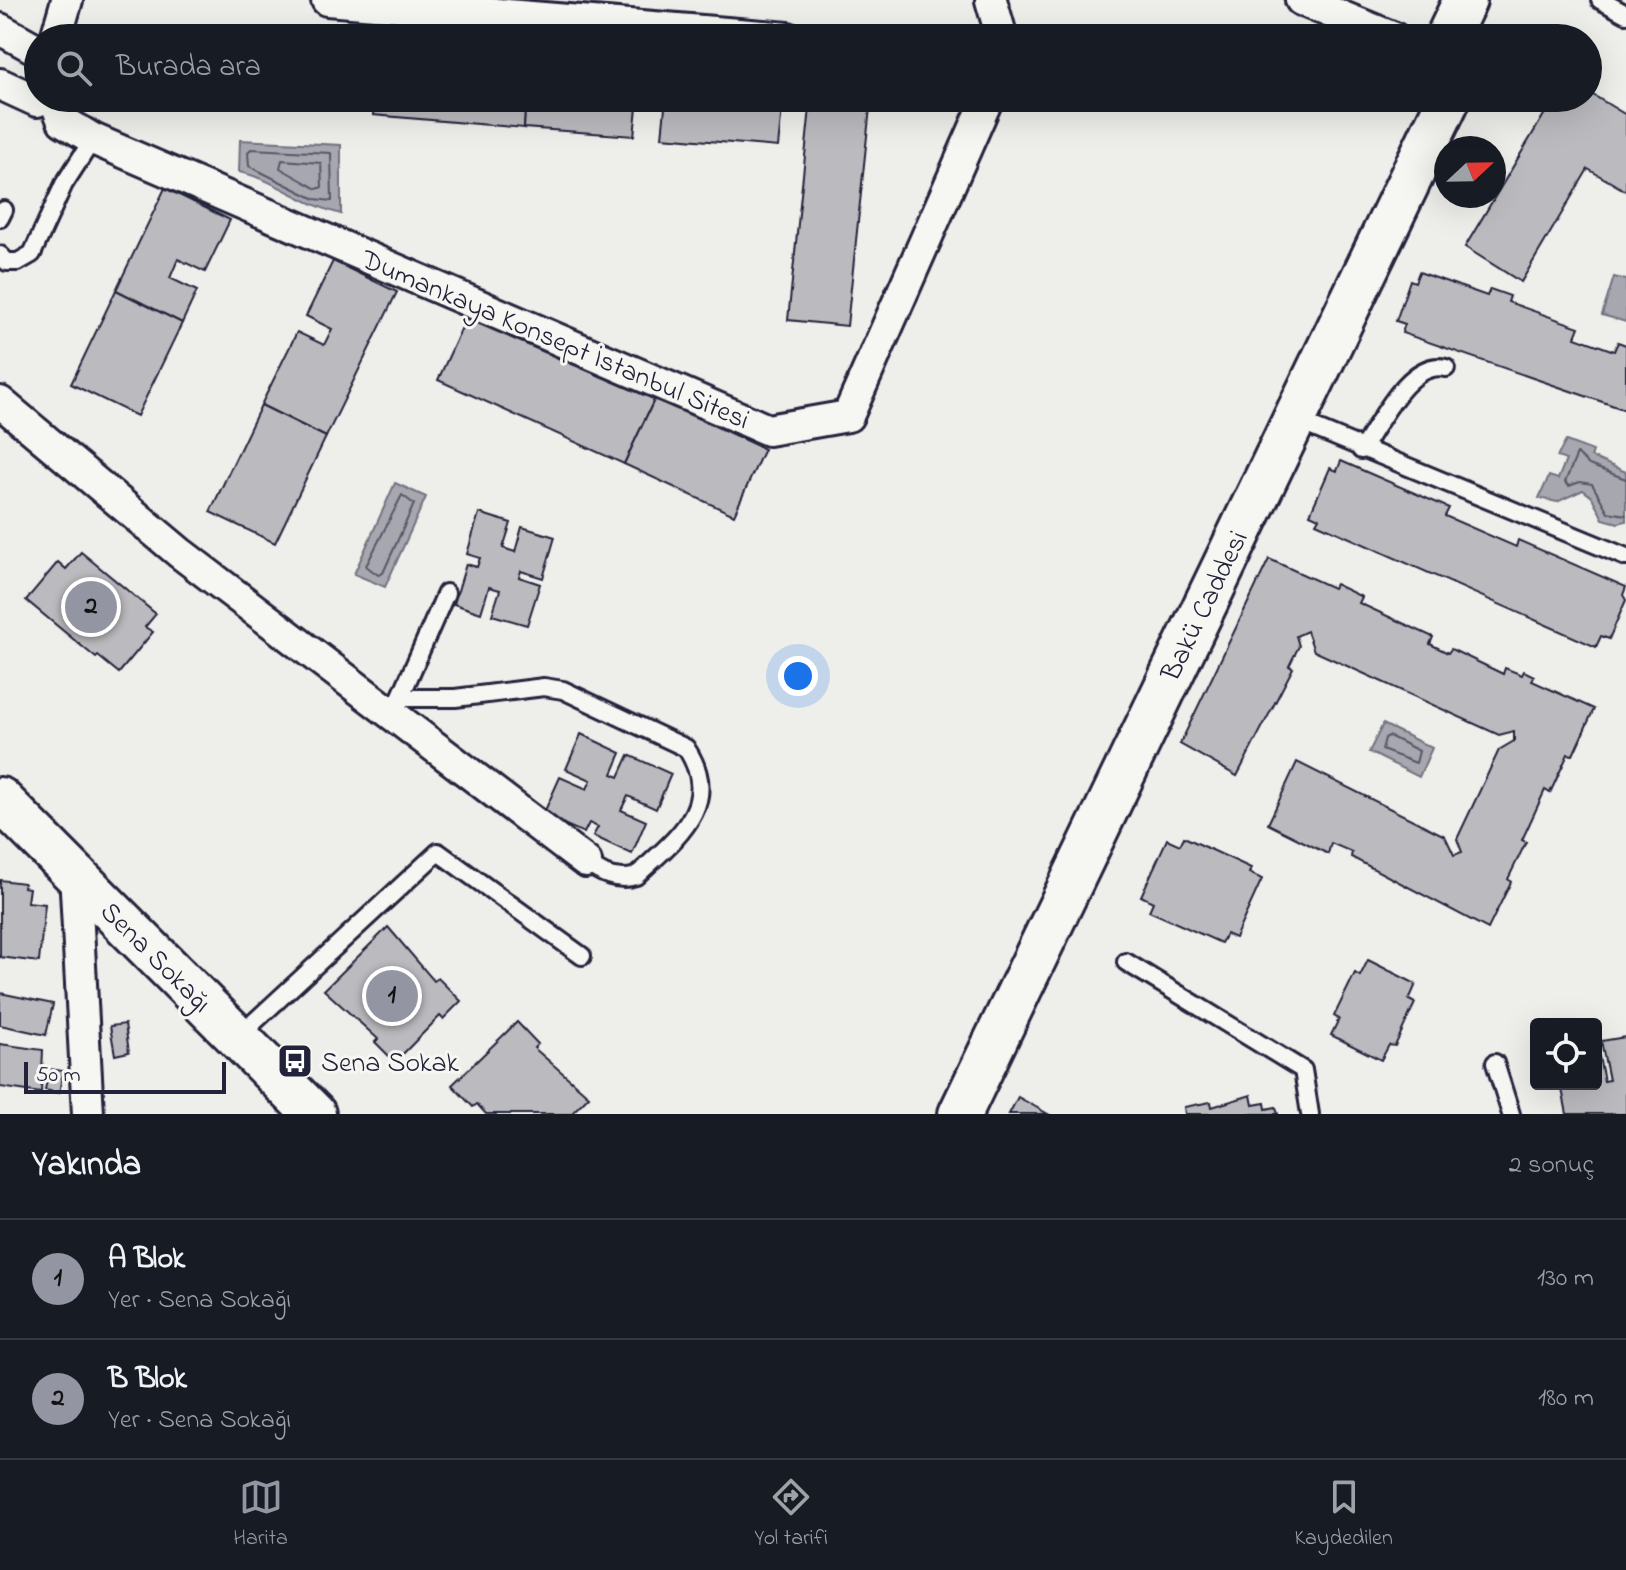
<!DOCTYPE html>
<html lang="tr">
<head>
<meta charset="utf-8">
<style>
	:root { --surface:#171b24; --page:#242831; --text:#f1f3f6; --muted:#9ea1a6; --line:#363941; --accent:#9495a2 }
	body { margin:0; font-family:"Indie Flower",sans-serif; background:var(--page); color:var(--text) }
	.controls { position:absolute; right:24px; bottom:24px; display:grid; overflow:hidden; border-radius:8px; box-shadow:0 8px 32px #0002 }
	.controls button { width:72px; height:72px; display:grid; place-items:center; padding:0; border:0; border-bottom:2px solid var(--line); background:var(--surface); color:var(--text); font:40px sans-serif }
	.compass { position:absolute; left:1434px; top:136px; width:72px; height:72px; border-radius:50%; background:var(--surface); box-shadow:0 8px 32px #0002; rotate:68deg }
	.scale { position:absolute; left:24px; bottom:20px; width:202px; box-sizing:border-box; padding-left:8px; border:4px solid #22223b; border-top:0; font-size:22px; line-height:28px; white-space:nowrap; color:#22223b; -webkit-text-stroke:6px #f6f6f2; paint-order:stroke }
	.you { position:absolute; left:798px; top:676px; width:28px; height:28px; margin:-20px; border:6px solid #fff; border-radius:50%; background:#1a73e8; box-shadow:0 0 0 12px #1a73e833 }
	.badge { display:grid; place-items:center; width:52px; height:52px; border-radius:50%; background:var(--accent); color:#111; font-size:26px; font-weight:700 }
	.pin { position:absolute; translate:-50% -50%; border:4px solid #fff; box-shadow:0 2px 8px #0006 }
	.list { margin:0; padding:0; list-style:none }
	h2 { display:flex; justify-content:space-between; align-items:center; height:104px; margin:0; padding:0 32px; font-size:34px }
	h2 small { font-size:26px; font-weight:400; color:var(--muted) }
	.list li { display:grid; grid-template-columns:52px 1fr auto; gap:24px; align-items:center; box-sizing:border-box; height:120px; padding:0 32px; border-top:2px solid var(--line) }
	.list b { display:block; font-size:30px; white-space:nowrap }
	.list p { margin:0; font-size:26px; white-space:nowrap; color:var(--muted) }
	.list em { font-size:26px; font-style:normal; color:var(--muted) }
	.icon { flex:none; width:44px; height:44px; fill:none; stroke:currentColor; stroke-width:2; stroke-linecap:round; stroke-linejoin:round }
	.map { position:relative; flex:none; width:1626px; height:1114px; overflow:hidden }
	.search { position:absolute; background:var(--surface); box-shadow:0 8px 32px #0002; left:24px; right:24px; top:24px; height:88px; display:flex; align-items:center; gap:20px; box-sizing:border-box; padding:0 28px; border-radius:44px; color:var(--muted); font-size:30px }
	.sheet { height:344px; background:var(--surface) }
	nav { display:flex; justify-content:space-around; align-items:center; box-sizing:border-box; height:112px; border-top:2px solid var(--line); background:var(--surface); font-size:22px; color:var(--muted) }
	nav a { display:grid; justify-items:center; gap:4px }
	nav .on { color:var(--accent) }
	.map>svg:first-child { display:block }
	.water { fill:#a7a7af; stroke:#727281; stroke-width:2 }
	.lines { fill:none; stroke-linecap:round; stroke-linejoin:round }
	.shore { stroke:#575769; stroke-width:2 }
	.building { fill:#bbbbbf; stroke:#22223b; stroke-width:2 }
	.lane-casing { stroke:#22223b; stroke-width:22 }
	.street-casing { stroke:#22223b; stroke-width:36 }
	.secondary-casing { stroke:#22223b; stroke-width:48 }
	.lane { stroke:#f6f6f2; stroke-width:16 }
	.street { stroke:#f6f6f2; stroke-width:30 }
	.secondary { stroke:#f6f6f2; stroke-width:42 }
	.labels { text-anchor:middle; stroke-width:6; stroke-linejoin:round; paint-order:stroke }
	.street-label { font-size:28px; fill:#22223b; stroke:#f6f6f2 }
	.poi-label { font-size:28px; fill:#22223b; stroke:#f6f6f2; text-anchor:start }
</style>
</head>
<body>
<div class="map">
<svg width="1626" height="1114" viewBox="0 0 1626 1114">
	<rect width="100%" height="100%" fill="#eeeeeb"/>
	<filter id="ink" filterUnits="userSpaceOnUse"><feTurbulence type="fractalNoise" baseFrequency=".0125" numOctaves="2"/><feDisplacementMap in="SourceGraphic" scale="16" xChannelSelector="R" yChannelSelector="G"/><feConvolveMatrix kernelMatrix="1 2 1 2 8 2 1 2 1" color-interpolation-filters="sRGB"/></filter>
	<g filter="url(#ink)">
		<!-- water -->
		<g class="water">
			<path d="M240,140l101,5v69c-40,-10 -66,-35 -102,-42z"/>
			<polygon points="1614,277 1626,280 1626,322 1602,315"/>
			<polygon points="1566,441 1593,451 1591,457 1626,472 1626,521 1618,523 1603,519 1592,497 1583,490 1557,502 1539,498 1549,476 1558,479 1566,460 1557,457"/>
			<polygon points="395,483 426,497 385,587 354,574"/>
			<polygon points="1383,724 1432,748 1419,777 1369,752"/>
		</g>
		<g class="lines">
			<!-- shore -->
			<g class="shore">
				<polygon points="251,149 331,153 332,201 315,199 249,166 248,152"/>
				<polygon points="282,160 321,163 322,187 317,189 280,168"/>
				<polyline points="1626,479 1589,465 1577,454 1565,482 1569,486 1580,482 1592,484 1608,512 1626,515"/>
				<polygon points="402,495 414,504 383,573 378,575 366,566"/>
				<polygon points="1389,736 1419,751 1416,763 1382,750 1385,738"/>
			</g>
		</g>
		<!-- building -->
		<g class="building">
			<polygon points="1588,92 1626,115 1626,191 1588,169 1521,282 1465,247 1554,98 1588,98"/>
			<polygon points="251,98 348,98 347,107"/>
			<polygon points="374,98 526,98 524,128 373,115"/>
			<polygon points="526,98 638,98 634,136 524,128"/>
			<polygon points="666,98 783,98 778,147 662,137"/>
			<polygon points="811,98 871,98 847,326 788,320"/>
			<polygon points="165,188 230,220 205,272 178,259 170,278 197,291 182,323 116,290"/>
			<polygon points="333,261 397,292 326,437 261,405 297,332 324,345 332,329 306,316"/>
			<polygon points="1419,272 1487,296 1490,289 1510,296 1508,302 1579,327 1575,337 1614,351 1618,342 1626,345 1626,410 1402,333 1405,324 1396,321 1410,280 1415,282"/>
			<polygon points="116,290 182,323 137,416 71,384"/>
			<polygon points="468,314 655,398 624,464 438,380"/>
			<polygon points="655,398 764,449 734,515 624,464"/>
			<polygon points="261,405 326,437 275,543 210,512"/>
			<polygon points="1341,461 1449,508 1445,516 1516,547 1518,540 1626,587 1623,595 1626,600 1609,639 1601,636 1596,647 1316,523 1319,518 1310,514 1330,468 1337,471"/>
			<polygon points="479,513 511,523 503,548 515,552 522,527 555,537 543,578 521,571 519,577 540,584 527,625 492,615 500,590 489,587 481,613 454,604 466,564 477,567 480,558 467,554"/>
			<polygon points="81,552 156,614 145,627 153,632 119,673 98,656 96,658 26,600 58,562 66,569"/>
			<polygon points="1269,559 1333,588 1335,584 1362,597 1359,603 1433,637 1430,644 1448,653 1451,649 1503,674 1505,668 1522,675 1524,671 1534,676 1532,681 1594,709 1573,755 1568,754 1550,793 1545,790 1522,840 1526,842 1508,879 1511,882 1488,929 1351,857 1352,852 1331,843 1328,854 1268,824 1297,762 1445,836 1454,855 1462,852 1457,839 1499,750 1514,741 1514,731 1499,735 1314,651 1307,631 1296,636 1299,646 1289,666 1293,668 1237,776 1180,744"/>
			<polygon points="581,734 621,753 612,774 619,777 629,755 671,774 656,809 628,796 621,810 646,821 632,854 593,836 598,827 589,823 584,833 543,815 560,777 587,789 591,780 566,769"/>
			<polygon points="1184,837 1251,868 1249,873 1262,879 1235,938 1226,934 1221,943 1149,911 1153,902 1141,896 1167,839 1180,845"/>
			<polygon points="0,880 24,883 23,887 29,888 27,902 45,904 39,962 0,957"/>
			<polygon points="388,927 434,981 438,978 461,1001 443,1019 440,1016 395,1062 375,1042 378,1039 324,990"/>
			<polygon points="1368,960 1416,984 1409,1000 1415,1003 1395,1046 1389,1045 1381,1060 1331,1035 1339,1019 1334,1016 1355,973 1360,976"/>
			<polygon points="0,993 53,1004 46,1035 0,1025"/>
			<polygon points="517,1022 538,1044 534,1048 589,1096 571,1114 486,1114 477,1104 473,1107 452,1085"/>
			<polygon points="125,1024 129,1052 115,1055 110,1026"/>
			<polygon points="1626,1037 1626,1114 1567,1114 1561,1084 1596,1084 1596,1042 1604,1081 1609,1080 1601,1041"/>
			<polygon points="0,1044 43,1050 41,1093 0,1087"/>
			<polygon points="49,1069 63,1071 59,1093 45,1090"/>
			<polygon points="1251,1095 1253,1105 1265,1103 1266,1109 1276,1107 1278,1114 1185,1114 1184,1107 1211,1102 1212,1107"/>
			<polygon points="1018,1097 1048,1114 1009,1114"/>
		</g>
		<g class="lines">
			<defs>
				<g id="lane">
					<polyline points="1600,0 1626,14"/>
					<polyline points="0,218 4,210"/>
					<polyline points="0,255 7,262 18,262 32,254 64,184 93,139"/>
					<polyline points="1295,420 1626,557"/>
					<path d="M1361,450c19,-27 48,-91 85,-82"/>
					<path d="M400,698h55l89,-11 19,3 123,58c38,57 -11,91 -50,128 -18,6 -36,-2 -50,-14"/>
					<polyline points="397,705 446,593"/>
					<polyline points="1126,962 1303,1070 1310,1114"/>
					<polyline points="239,1036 438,852 582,956"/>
					<polyline points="1495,1063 1511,1114"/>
				</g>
				<g id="street">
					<polyline points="327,0 788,38"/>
					<polyline points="991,0 1002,38"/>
					<polyline points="1301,0 1394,38"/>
					<polyline points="0,29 38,50"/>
					<polyline points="56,38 67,0"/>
					<polyline points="0,84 37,101 38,97"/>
					<polyline points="54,98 63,121 93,139 768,430 848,416 988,98"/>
					<polyline points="0,402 180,553 586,862"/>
					<polyline points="75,872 88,1114"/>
				</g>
				<g id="secondary">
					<polyline points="1447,38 1465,0"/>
					<polyline points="0,799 314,1114"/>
					<polyline points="960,1114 1449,98"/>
				</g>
			</defs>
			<!-- lane casing -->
			<use href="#lane" class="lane-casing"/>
			<!-- street casing -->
			<use href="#street" class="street-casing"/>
			<!-- secondary casing -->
			<use href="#secondary" class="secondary-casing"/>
			<!-- lane -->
			<use href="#lane" class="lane"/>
			<!-- street -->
			<use href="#street" class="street"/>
			<!-- secondary -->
			<use href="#secondary" class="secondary"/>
		</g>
	</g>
	<!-- icons -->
	<defs>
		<symbol id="bus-square" viewBox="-11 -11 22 22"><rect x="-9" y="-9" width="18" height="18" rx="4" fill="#22223b" stroke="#f6f6f2"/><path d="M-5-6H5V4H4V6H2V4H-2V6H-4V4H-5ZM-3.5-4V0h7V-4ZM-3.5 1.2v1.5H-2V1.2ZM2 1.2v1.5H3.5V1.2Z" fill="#fff"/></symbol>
	</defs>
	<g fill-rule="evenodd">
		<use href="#bus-square" x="275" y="1041" width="40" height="40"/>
	</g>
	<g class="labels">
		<!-- street labels -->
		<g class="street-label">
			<text transform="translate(556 338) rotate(23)" y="10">Dumankaya Konsept İstanbul Sitesi</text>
			<text transform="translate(1203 605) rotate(-64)" y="10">Bakü Caddesi</text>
			<text transform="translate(157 956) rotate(45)" y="10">Sena Sokağı</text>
		</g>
		<!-- poi labels -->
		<g class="poi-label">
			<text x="321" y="1071">Sena Sokak</text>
		</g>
	</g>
</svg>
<div class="controls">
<button><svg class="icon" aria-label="locate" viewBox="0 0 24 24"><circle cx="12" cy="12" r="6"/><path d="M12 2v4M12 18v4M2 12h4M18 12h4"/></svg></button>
</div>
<svg class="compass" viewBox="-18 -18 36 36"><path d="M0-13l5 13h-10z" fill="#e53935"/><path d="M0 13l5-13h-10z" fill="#9ea1a6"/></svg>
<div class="scale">50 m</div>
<div class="you"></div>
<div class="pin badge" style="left:392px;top:996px">1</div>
<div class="pin badge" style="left:91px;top:607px">2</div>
<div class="search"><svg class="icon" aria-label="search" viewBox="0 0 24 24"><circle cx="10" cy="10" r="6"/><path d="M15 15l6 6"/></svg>Burada ara</div>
</div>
<section class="sheet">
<h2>Yakında<small>2 sonuç</small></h2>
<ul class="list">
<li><span class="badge">1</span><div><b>A Blok</b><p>Yer · Sena Sokağı</p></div><em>130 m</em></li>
<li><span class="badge">2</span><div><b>B Blok</b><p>Yer · Sena Sokağı</p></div><em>180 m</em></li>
</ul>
</section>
<nav>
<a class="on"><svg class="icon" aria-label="map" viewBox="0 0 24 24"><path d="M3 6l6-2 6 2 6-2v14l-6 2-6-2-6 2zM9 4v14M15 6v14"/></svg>Harita</a>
<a><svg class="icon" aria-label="directions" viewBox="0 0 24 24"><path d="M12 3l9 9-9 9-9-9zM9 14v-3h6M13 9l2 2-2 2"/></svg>Yol tarifi</a>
<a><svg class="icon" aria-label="saved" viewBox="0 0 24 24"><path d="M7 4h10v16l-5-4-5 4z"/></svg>Kaydedilen</a>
</nav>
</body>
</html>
